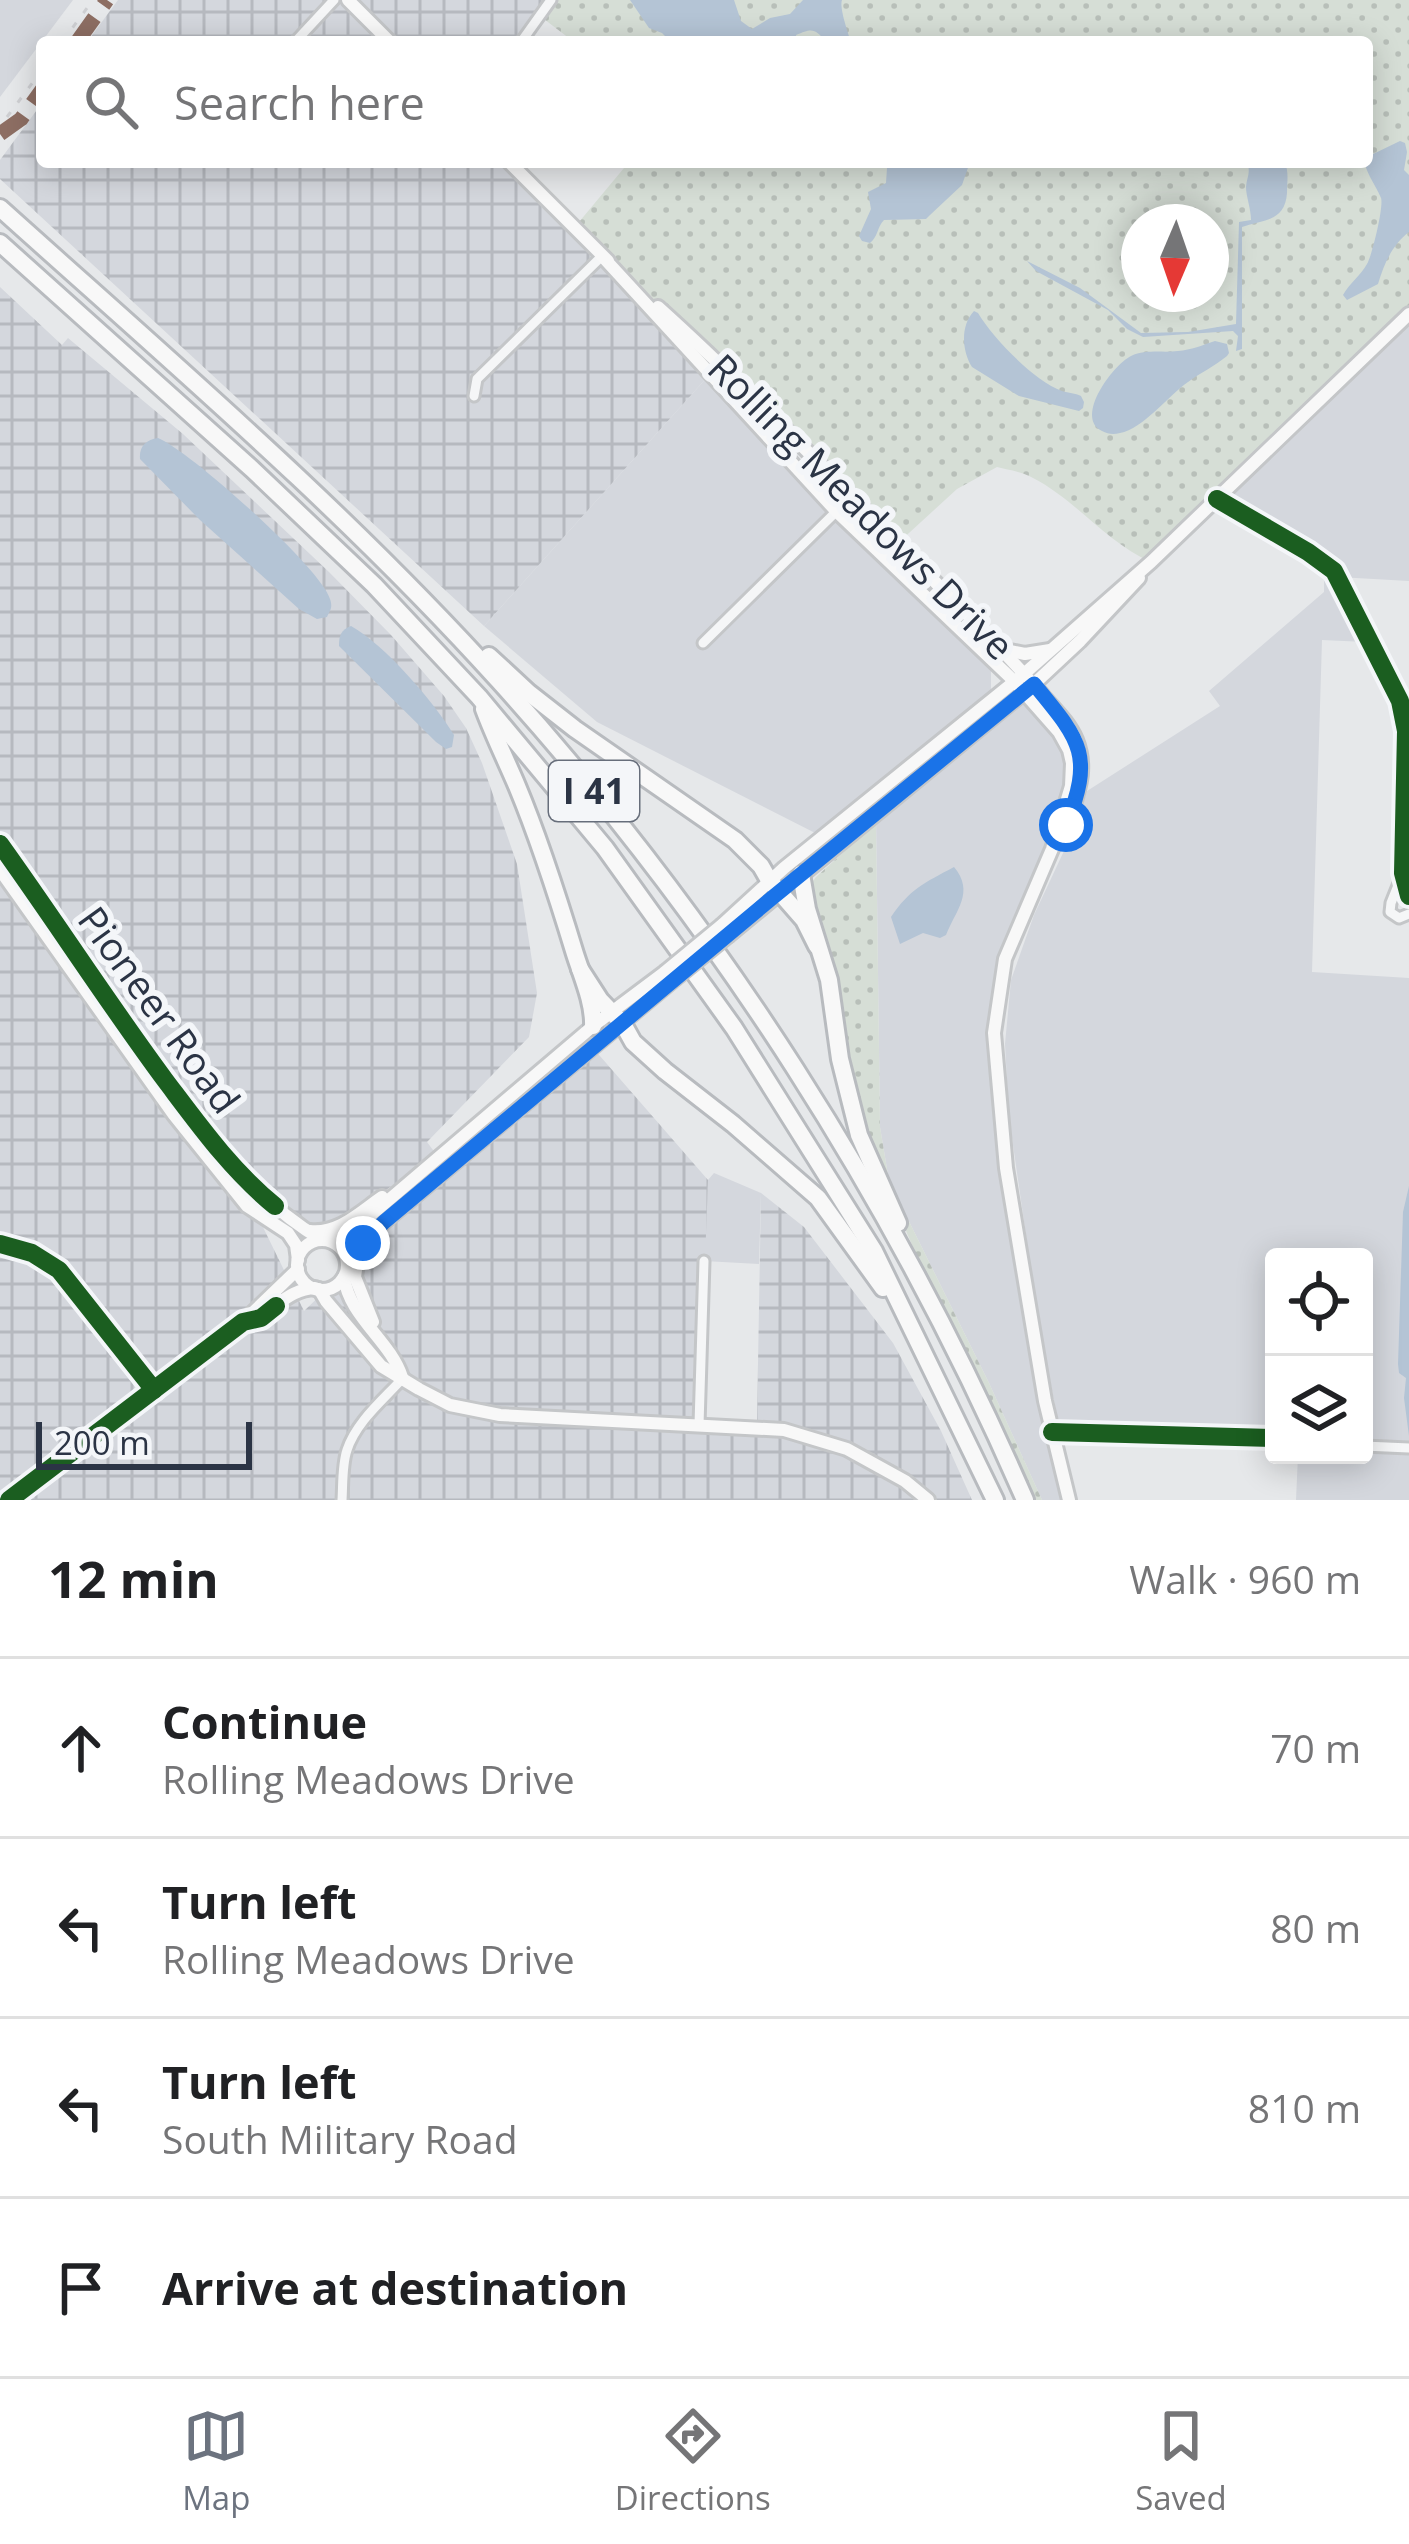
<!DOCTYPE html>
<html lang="en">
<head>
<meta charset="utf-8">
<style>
	:root { --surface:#fff; --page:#f2f2f2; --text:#202124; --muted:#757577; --line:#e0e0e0; --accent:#6c737f }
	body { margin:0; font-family:"Open Sans",sans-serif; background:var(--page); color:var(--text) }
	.controls { position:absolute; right:36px; bottom:36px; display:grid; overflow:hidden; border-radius:12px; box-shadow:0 6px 30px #0003 }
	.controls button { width:108px; height:108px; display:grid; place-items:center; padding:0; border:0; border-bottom:3px solid var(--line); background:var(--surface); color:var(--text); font:60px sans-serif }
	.compass { position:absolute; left:1121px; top:204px; width:108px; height:108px; border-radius:50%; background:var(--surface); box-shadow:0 6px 30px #0003; rotate:182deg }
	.scale { position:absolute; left:36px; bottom:30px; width:216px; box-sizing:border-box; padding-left:12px; border:6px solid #2b3445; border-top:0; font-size:33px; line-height:42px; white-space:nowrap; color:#2b3445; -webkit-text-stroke:9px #f4f6f9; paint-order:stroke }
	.stop { position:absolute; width:36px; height:36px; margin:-27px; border:9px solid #1a73e8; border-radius:50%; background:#fff }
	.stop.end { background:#1a73e8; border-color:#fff; box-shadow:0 3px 12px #0008 }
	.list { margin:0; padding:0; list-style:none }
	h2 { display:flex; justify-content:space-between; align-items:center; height:156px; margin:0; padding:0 48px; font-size:51px }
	h2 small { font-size:39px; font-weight:400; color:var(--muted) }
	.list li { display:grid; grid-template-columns:78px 1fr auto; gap:36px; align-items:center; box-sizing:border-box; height:180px; padding:0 48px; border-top:3px solid var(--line) }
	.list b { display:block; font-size:45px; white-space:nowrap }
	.list p { margin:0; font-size:39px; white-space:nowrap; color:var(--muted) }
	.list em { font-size:39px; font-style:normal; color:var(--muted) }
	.icon { flex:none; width:66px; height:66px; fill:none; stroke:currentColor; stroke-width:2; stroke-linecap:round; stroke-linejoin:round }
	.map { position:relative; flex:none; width:1409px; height:1500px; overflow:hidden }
	.search { position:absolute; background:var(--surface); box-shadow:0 6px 30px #0003; left:36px; right:36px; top:36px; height:132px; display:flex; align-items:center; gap:30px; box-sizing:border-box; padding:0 42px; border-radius:12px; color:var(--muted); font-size:45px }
	.sheet { height:876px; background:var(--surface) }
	nav { display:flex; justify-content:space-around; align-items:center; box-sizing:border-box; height:168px; border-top:3px solid var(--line); background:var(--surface); font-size:33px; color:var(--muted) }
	nav a { display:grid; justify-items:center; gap:6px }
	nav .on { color:var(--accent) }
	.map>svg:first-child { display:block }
	.built { fill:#d4d7dd }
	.industrial { fill:url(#industrial-grid) }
	.grass { fill:url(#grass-dots); fill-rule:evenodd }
	.water { fill:#b4c4d5 }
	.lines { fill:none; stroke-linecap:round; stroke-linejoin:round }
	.street-casing { stroke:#c4c6c8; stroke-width:15 }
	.secondary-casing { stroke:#c4c6c8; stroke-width:18 }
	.highway-casing { stroke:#b8bbbf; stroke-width:22 }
	.street { stroke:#f5f6f7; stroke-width:9 }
	.secondary { stroke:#f8f8f8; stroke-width:12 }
	.highway { stroke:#f8f8f8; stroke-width:16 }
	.rail { stroke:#cecfd2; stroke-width:3; stroke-dasharray:6 12; stroke-linecap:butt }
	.secondary-bridge-casing { stroke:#c4c6c8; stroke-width:18; stroke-linecap:butt }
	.secondary-bridge { stroke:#f8f8f8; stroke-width:12 }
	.quiet { stroke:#8d6e63; stroke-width:15; stroke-dasharray:30 15; stroke-linecap:butt }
	.cycleway-casing { stroke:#f4f6f9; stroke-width:26 }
	.cycleway { stroke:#1b5e20; stroke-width:18 }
	.route { stroke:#1a73e8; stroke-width:15 }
	.labels { text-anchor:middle; stroke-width:12; stroke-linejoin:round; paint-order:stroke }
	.shield { fill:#f4f6f9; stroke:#676e7b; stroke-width:3 }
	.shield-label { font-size:36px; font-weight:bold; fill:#2b3445 }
	.street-label { font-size:39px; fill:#2b3445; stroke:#f4f6f9 }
</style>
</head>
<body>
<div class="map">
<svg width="1409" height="1500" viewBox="0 0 1409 1500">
	<defs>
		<pattern id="industrial-grid" width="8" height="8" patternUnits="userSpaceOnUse" patternTransform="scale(3)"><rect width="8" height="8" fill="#d4d7dd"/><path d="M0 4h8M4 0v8" fill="none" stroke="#b6b9bf"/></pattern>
		<pattern id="grass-dots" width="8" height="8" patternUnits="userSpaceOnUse" patternTransform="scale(3)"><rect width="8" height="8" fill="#d6ded6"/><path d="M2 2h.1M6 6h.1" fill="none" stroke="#b8bfb9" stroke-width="1.8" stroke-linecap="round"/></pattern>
	</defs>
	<rect width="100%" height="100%" fill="#e6e8ea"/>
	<!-- built -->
	<g class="built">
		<polygon points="0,0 73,0 0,97"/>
		<polygon points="1409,314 1409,581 1338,577 1334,571 1217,499"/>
		<polygon points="710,374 985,655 991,668 991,693 823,837 597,722 484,626"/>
		<polygon points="1324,575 1331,575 1366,642 1322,640 1312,972 1409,978 1409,1500 1296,1500 1298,1455 1364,1455 1364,1257 1274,1257 1274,1437 1063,1427 1057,1416 1038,1319 1009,1117 1005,1044 1011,980 1034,915 1078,821 1087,791 1220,706 1209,691 1324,592"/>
		<polygon points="1024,692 1069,750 1071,786 1005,960 994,1033 1006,1168 1069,1500 1042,1500 989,1383 889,1181 880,1127 876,814"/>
		<polygon points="714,1173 761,1193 759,1264 704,1261 708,1180"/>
	</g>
	<!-- industrial -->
	<g class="industrial">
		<polygon points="118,0 551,0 521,42 87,42"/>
		<polygon points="42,103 42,162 509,162 710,374 484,626 0,179 0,160"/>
		<polygon points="0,287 62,345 68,338 183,434 329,572 391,635 444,696 466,728 482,763 517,864 537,993 529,1037 427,1142 436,1154 350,1216 320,1229 303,1223 260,1187 198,1114 127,1019 115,994 92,967 53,904 0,834"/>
		<polygon points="0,878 161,1108 227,1190 259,1219 304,1311 413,1206 593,1048 708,1180 699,1424 757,1421 761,1193 804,1227 893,1343 941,1431 972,1500 0,1500"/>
	</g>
	<!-- grass -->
	<g class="grass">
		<path d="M551,0h858v314l-258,248c-44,-19 -75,-62 -118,-84 -10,-6 -24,-8 -36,-11l-40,22 -60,55 -180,-184 -143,-132 55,-66h738v-120h-793l-34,-26zM1139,222h72v72h-72z"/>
		<polygon points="876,823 880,1127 889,1181 989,1383 1042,1500 1030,1500 1010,1449 924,1273 866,1137 850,1074 838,976 810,885 816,877"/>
	</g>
	<!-- water -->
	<g class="water">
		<path d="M630,0h104l7,21 11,8 18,-11 20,-4 13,-14h39c-3,7 6,33 9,42h-25c-11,-14 -14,-14 -30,-7l1,7h-126l-9,-9 -13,-5z"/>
		<path d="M1400,141l5,2 2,9 -3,18 5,5v57c-17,13 -25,32 -31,52l-31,16 -4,-5c6,-11 18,-20 24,-31 5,-8 17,-58 14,-66 -5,-12 -13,-22 -17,-36l5,-6z"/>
		<path d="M893,162h77l-8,23 -32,30 -4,4 -42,1c-7,7 -6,17 -14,23l-8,-2 -3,-5 12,-27 -3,-17 18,-9 1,-15z"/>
		<path d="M1247,162h38c4,12 2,18 2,31 -2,29 -23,26 -45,34v122l-6,2 2,-15 -5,-5 -90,6 -16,-8 -19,-19 -72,-39 -9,-10 53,27 61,45 47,-1 48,-8 3,-102 12,-2c0,-11 -5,-24 -5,-33 1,-11 5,-14 1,-25z"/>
		<path d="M974,311l4,2c15,25 56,68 84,78 7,2 13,2 19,5l3,6 -1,6 -4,3 -60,-15 -47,-29c-10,-16 -12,-41 2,-56z"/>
		<path d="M1215,341l12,3 2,9 -2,3c-12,10 -27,17 -39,26 -20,14 -45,47 -68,51 -7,2 -12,1 -18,-2 -28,-14 11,-66 29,-75 15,-7 32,-3 47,-5 13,-1 25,-6 37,-10z"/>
		<path d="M158,438c32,13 163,130 172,161 3,9 0,11 -3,18l-10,2 -18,-10 -99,-89 -60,-61c-1,-13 6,-19 18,-21z"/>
		<path d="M351,626c34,19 82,75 103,109l-2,12 -6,2 -10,-7 -97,-96c0,-11 2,-16 12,-20z"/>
		<path d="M954,867c21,25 2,43 -8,68l-6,3 -17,-5 -23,11 -9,-27c19,-28 33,-34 63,-50z"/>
		<polygon points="1409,1186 1409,1436 1404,1398 1406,1378 1399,1373 1398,1364 1403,1212"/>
	</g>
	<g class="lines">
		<defs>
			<g id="street">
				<polyline points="295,42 334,0"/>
				<polyline points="521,42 551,0"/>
				<polyline points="474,396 477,379 602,256"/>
				<polyline points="1217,499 1308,552 1334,571 1400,701 1406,731 1403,873 1409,896"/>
				<polyline points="703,643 851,497"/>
				<polyline points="1403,873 1391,903 1390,912 1399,918 1409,914"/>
				<polyline points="0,1244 32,1253 59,1270 154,1390"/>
				<polyline points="699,1425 704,1261"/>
				<polyline points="1052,1432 1274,1438"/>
				<polyline points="1364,1446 1409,1448"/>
				<path d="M342,1500c1,-16 0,-35 5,-50 9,-28 36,-50 55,-71"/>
			</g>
			<g id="secondary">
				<polyline points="348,0 390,42"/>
				<polyline points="509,162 608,261"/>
				<polyline points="602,256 837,512 1014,681 1059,732 1069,750 1072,763 1071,786 1052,849 1005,959 994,1033 1006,1168 1045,1401 1069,1500"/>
				<path d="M658,307c100,90 191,188 285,283 34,35 69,68 100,106 12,14 26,27 33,44 10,25 4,46 -4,71"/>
				<polyline points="1005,650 1025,654 1050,650"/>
				<path d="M0,844c57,79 110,162 168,240 45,59 89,118 154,156"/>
				<polyline points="0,870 174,1115 247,1206 288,1233 296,1245 298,1260"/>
				<polyline points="722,925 784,868 1025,673 1151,562 1409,314"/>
				<polyline points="729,935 1034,684 1080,641 1139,578"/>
				<path d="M310,1231c29,3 50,-19 72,-34"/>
				<polyline points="327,1240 340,1238 357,1227 593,1026 665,972"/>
				<circle cx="322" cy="1265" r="25"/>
				<polyline points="358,1256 355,1277 373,1322"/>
				<polyline points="347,1269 363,1243 384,1222 671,982"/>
				<path d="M344,1277c5,40 46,63 58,100"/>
				<polyline points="319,1289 326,1301 381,1366 419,1389 450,1405 500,1415 784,1430 847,1449 905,1481 928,1500"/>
				<path d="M244,1322c28,-7 42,-33 71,-34"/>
				<polyline points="9,1500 243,1322 298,1269"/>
			</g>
			<g id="highway">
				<path d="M0,208c170,153 346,303 499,473 219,242 396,520 526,819"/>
				<polyline points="0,243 252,469 374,585 479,697 605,848 734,1028 874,1251 995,1500"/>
				<polyline points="489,656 529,693 575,729 735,840 761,866 769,880 804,920 817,946"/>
				<path d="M484,709c10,27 22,51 33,77 23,55 41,112 58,168 7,22 19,49 18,72"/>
				<polyline points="801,874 807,909 829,980 840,1059 859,1135 898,1223"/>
				<polyline points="580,969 600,1000 623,1024 633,1042 665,1071 733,1124 818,1198 883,1288"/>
			</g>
		</defs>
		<!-- street casing -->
		<use href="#street" class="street-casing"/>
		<!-- secondary casing -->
		<use href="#secondary" class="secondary-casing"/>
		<!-- highway casing -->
		<use href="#highway" class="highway-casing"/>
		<!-- street -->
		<use href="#street" class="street"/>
		<!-- secondary -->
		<use href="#secondary" class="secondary"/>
		<!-- highway -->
		<use href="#highway" class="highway"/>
		<!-- rail -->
		<g class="rail">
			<polyline points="62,42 93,0"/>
			<polyline points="7,117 42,70"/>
		</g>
		<defs>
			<g id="secondary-bridge">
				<polyline points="665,972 722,925"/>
				<polyline points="671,982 729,935"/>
			</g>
		</defs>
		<!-- secondary-bridge casing -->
		<use href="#secondary-bridge" class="secondary-bridge-casing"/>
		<!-- secondary-bridge -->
		<use href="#secondary-bridge" class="secondary-bridge"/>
		<!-- quiet -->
		<g class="quiet">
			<polyline points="77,42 107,0"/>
			<polyline points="0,134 21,119 42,90"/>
		</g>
		<defs>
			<g id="cycleway">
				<polyline points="1217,499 1308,552 1334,571 1400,701 1406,731 1403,873 1409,896"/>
				<path d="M0,844c56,78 108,159 165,236 34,45 66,90 110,126"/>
				<polyline points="0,1244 32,1253 59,1270 154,1390"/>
				<polyline points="1052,1432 1274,1438"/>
				<polyline points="9,1500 243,1322 261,1318 276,1306"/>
			</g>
		</defs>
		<!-- cycleway casing -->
		<use href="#cycleway" class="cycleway-casing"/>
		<!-- cycleway -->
		<use href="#cycleway" class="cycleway"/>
	</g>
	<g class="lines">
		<!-- route -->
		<path class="route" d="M363,1243l21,-21 388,-324 262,-214c45,55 61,70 32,141"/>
	</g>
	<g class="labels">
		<!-- shield labels -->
		<rect class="shield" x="549" y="761" width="90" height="60" rx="9"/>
		<g class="shield-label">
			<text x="594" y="804">I 41</text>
		</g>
		<!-- street labels -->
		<g class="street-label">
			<text transform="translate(861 507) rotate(45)" y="14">Rolling Meadows Drive</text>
			<text transform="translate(159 1010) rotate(54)" y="14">Pioneer Road</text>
		</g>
	</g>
</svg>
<div class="controls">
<button><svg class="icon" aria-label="locate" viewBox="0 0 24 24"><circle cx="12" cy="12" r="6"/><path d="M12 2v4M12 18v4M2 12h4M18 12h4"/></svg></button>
<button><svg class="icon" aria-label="layers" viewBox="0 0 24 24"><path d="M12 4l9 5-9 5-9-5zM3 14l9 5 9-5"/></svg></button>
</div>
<svg class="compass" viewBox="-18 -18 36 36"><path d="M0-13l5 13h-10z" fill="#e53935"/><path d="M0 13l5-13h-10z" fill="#757577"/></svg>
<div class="scale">200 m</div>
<div class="stop" style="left:1066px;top:825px"></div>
<div class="stop end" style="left:363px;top:1243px"></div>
<div class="search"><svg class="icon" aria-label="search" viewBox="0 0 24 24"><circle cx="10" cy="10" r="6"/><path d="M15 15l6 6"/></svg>Search here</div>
</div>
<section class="sheet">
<h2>12 min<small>Walk · 960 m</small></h2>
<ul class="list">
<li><svg class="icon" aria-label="ahead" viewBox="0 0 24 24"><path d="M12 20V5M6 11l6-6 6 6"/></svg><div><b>Continue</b><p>Rolling Meadows Drive</p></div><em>70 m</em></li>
<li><svg class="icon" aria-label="left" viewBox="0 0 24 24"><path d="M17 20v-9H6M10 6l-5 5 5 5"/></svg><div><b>Turn left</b><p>Rolling Meadows Drive</p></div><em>80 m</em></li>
<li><svg class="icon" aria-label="left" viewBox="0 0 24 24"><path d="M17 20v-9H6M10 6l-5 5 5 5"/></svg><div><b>Turn left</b><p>South Military Road</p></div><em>810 m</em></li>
<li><svg class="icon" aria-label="arrive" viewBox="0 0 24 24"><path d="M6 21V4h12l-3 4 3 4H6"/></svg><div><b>Arrive at destination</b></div></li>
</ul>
</section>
<nav>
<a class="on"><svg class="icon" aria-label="map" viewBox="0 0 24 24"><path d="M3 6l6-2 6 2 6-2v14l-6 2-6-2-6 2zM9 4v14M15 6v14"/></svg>Map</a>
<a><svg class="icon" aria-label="directions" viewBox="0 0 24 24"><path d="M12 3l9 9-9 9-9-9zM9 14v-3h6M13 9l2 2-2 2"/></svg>Directions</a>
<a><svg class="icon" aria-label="saved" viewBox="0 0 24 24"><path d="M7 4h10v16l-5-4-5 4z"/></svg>Saved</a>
</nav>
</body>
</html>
